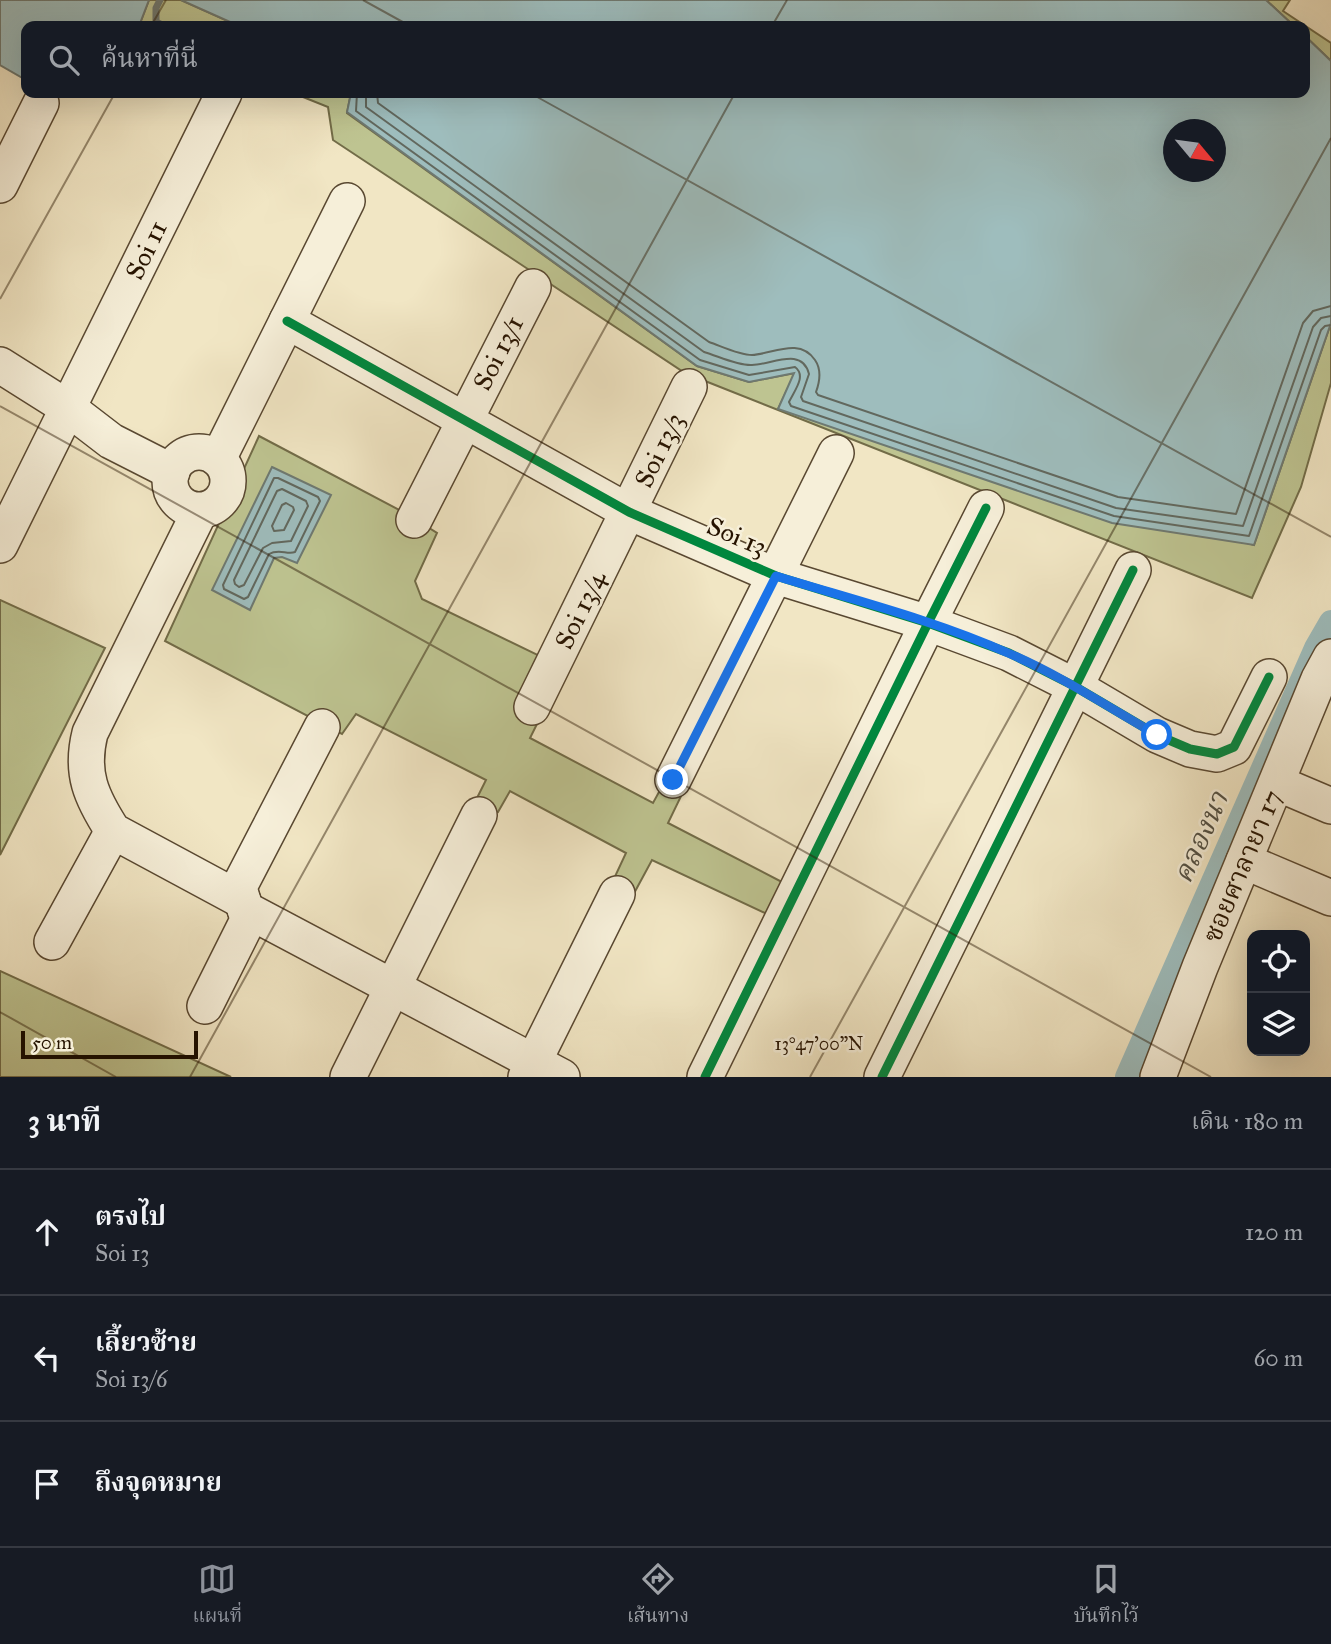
<!DOCTYPE html>
<html lang="th">
<head>
<meta charset="utf-8">
<style>
	:root { --surface:#171b24; --page:#242831; --text:#f1f3f6; --muted:#9ea1a6; --line:#363941; --accent:#8c9099 }
	body { margin:0; font-family:"IM FELL Great Primer","Noto Serif Thai",serif; background:var(--page); color:var(--text) }
	.controls { position:absolute; right:21px; bottom:21px; display:grid; overflow:hidden; border-radius:14px; box-shadow:0 7px 28px #0002 }
	.controls button { width:63px; height:63px; display:grid; place-items:center; padding:0; border:0; border-bottom:2px solid var(--line); background:var(--surface); color:var(--text); font:35px sans-serif }
	.compass { position:absolute; left:1163px; top:119px; width:63px; height:63px; border-radius:50%; background:var(--surface); box-shadow:0 7px 28px #0002; rotate:119deg }
	.scale { position:absolute; left:21px; bottom:18px; width:177px; box-sizing:border-box; padding-left:7px; border:4px solid #261300; border-top:0; font-size:19px; line-height:24px; white-space:nowrap; color:#261300; -webkit-text-stroke:5px #f6efd9; paint-order:stroke }
	.stop { position:absolute; width:21px; height:21px; margin:-16px; border:5px solid #1a73e8; border-radius:50%; background:#fff }
	.stop.end { background:#1a73e8; border-color:#fff; box-shadow:0 2px 7px #0008 }
	.list { margin:0; padding:0; list-style:none }
	h2 { display:flex; justify-content:space-between; align-items:center; height:91px; margin:0; padding:0 28px; font-size:30px }
	h2 small { font-size:23px; font-weight:400; color:var(--muted) }
	.list li { display:grid; grid-template-columns:46px 1fr auto; gap:21px; align-items:center; box-sizing:border-box; height:126px; padding:0 28px; border-top:2px solid var(--line) }
	.list b { display:block; font-size:26px; white-space:nowrap }
	.list p { margin:0; font-size:23px; white-space:nowrap; color:var(--muted) }
	.list em { font-size:23px; font-style:normal; color:var(--muted) }
	.icon { flex:none; width:38px; height:38px; fill:none; stroke:currentColor; stroke-width:2; stroke-linecap:round; stroke-linejoin:round }
	.map { position:relative; flex:none; width:1331px; height:1077px; overflow:hidden }
	.search { position:absolute; background:var(--surface); box-shadow:0 7px 28px #0002; left:21px; right:21px; top:21px; height:77px; display:flex; align-items:center; gap:18px; box-sizing:border-box; padding:0 24px; border-radius:14px; color:var(--muted); font-size:26px }
	.sheet { height:469px; background:var(--surface) }
	nav { display:flex; justify-content:space-around; align-items:center; box-sizing:border-box; height:98px; border-top:2px solid var(--line); background:var(--surface); font-size:19px; color:var(--muted) }
	nav a { display:grid; justify-items:center; gap:4px }
	nav .on { color:var(--accent) }
	.map>svg:first-child { display:block }
	.green { fill:#bec491; stroke:#726c48; stroke-width:2 }
	.water { fill:#9ebdbd; stroke:#6e7971; stroke-width:2; fill-rule:evenodd }
	.lines { fill:none; stroke-linecap:round; stroke-linejoin:round }
	.shore { stroke:#62685e; stroke-width:2 }
	.stream { stroke:#6e7971; stroke-width:7 }
	.canal { stroke:#9ebdbd; stroke-width:24 }
	.minor-casing { stroke:#594831; stroke-width:38 }
	.minor { stroke:#f6efd9; stroke-width:35 }
	.cycleway-casing { stroke:#f6efd9; stroke-width:13 }
	.cycleway { stroke:#00873e; stroke-width:9 }
	.route { stroke:#1a73e8; stroke-width:9 }
	.ticks { fill:none; stroke:#261300; stroke-width:2; stroke-opacity:0.45 }
	.labels { text-anchor:middle; stroke-width:5; stroke-linejoin:round; paint-order:stroke }
	.street-label { font-size:26px; fill:#261300; stroke:#f6efd9 }
	.water-label { font-size:28px; font-style:italic; fill:#504e42; stroke:#f6efd9 }
	.ticks-label { font-size:18px; text-anchor:middle; fill:#261300; stroke:#f6efd9; stroke-width:5; stroke-linejoin:round; paint-order:stroke }
</style>
</head>
<body>
<div class="map">
<svg width="1331" height="1077" viewBox="0 0 1331 1077">
	<rect width="100%" height="100%" fill="#f1e6c4"/>
	<filter id="stains"><feTurbulence type="fractalNoise" baseFrequency=".00286" numOctaves="4"/><feColorMatrix values="0 0 0 0 .2 0 0 0 0 .09 0 0 0 0 .02 0 0 0 .5 -.17"/></filter>
	<radialGradient id="worn" r=".72"><stop offset=".6" stop-color="#630" stop-opacity="0"/><stop offset="1" stop-color="#630" stop-opacity=".3"/></radialGradient>
	<!-- green -->
	<g class="green">
		<polygon points="149,0 181,0 239,26 139,26"/>
		<polygon points="1266,0 1290,0 1283,11 1331,43 1331,61 1305,36 1305,26 1294,26"/>
		<polygon points="293,93 351,93 347,113 697,366 749,382 795,373 778,409 1254,545 1331,323 1331,383 1301,487 1252,598 685,373 333,140 328,107"/>
		<polygon points="259,436 405,513 437,533 415,581 422,599 542,657 541,716 530,738 653,803 665,781 684,790 668,823 782,882 767,914 652,860 632,897 611,885 626,853 510,791 498,812 474,804 486,780 356,714 342,734 165,641"/>
		<polygon points="0,600 105,648 0,855"/>
		<polygon points="0,971 231,1077 0,1077"/>
	</g>
	<!-- water -->
	<g class="water">
		<polygon points="0,0 149,0 139,26 26,26 26,80 0,65"/>
		<polygon points="181,0 1266,0 1294,26 239,26"/>
		<path d="M1305,36l26,25v262l-77,222 -142,-22 -334,-114 16,-36 -45,9 -52,-16 -350,-254 4,-19h954zM1174,130h42v42h-42z"/>
		<polygon points="272,467 331,495 297,563 282,557 274,558 250,610 212,590"/>
	</g>
	<g class="lines">
		<!-- shore -->
		<g class="shore">
			<path d="M357,93l-1,18 344,249 49,15 46,-8c12,9 -1,24 -6,35l2,4 323,110 135,20 72,-206 4,-4 6,-1"/>
			<path d="M366,93v14l338,245c14,4 34,14 48,13 19,0 50,-19 57,9l-8,23 2,4 313,107 127,18 70,-199 8,-9 10,-2"/>
			<path d="M377,93l1,10 331,239c12,4 30,13 43,13 21,-1 47,-18 63,5 7,10 5,21 1,32l2,3 300,102 118,17 67,-191 10,-12 18,-5"/>
			<path d="M274,478h4l40,19 2,4 -25,51c-8,3 -16,-4 -26,2l-21,43 -4,2 -20,-10 -1,-4z"/>
			<polygon points="282,489 306,501 308,506 291,541 272,543 263,548 244,585 239,587 235,584 234,580 277,491"/>
			<polygon points="286,503 293,507 294,510 284,530 274,531 272,526 282,505"/>
		</g>
		<!-- stream -->
		<g class="stream">
			<polyline points="160,0 156,8 156,22 164,26"/>
			<polyline points="320,93 322,94"/>
		</g>
		<!-- canal -->
		<polyline class="canal" points="1127,1077 1316,648 1331,622"/>
		<defs>
			<g id="minor">
				<polyline points="0,185 41,103"/>
				<polyline points="287,321 629,512 776,576 928,623 1009,653 1074,686 1157,735 1190,749 1217,754 1234,747 1269,677"/>
				<polyline points="0,365 68,408 111,441 172,472"/>
				<circle cx="199" cy="481" r="29"/>
				<polyline points="218,459 347,201"/>
				<path d="M200,511l-110,222c-10,40 1,64 23,98l130,70"/>
				<polyline points="414,520 533,287"/>
				<polyline points="0,545 224,93"/>
				<polyline points="532,707 689,387"/>
				<polyline points="673,780 836,453"/>
				<polyline points="1277,783 1331,806"/>
				<polyline points="1244,861 1331,898"/>
				<polyline points="245,909 562,1077"/>
				<polyline points="52,942 113,831"/>
				<polyline points="205,1006 248,920 239,887 322,727"/>
				<polyline points="348,1077 479,815"/>
				<polyline points="526,1077 617,894"/>
				<polyline points="705,1077 928,623 986,508"/>
				<polyline points="882,1077 1133,570"/>
				<polyline points="1158,1077 1200,967 1319,679 1331,657"/>
			</g>
		</defs>
		<!-- minor casing -->
		<use href="#minor" class="minor-casing"/>
		<!-- minor -->
		<use href="#minor" class="minor"/>
		<defs>
			<g id="cycleway">
				<polyline points="287,321 629,512 776,576 928,623 1009,653 1074,686 1157,735 1190,749 1217,754 1234,747 1269,677"/>
				<polyline points="705,1077 928,623 986,508"/>
				<polyline points="882,1077 1133,570"/>
			</g>
		</defs>
		<!-- cycleway casing -->
		<use href="#cycleway" class="cycleway-casing"/>
		<!-- cycleway -->
		<use href="#cycleway" class="cycleway"/>
	</g>
	<g class="lines">
		<!-- route -->
		<path class="route" d="M673,780l103,-204c78,24 158,44 232,77 52,22 100,54 149,82"/>
	</g>
	<!-- ticks -->
	<path class="ticks" d="M363,0l47,26M151,26l15,-26M772,26l15,-26M530,93l801,444M0,299l115,-206M0,406l1211,671M0,1012l116,65M190,1077l545,-984M810,1077l521,-939"/>
	<g class="labels">
		<!-- street labels -->
		<g class="street-label">
			<text transform="translate(146 250) rotate(-64)" y="9">Soi 11</text>
			<text transform="translate(498 353) rotate(-63)" y="9">Soi 13/1</text>
			<text transform="translate(659 450) rotate(-64)" y="9">Soi 13/3</text>
			<text transform="translate(737 536) rotate(23)" y="9">Soi 13</text>
			<text transform="translate(580 610) rotate(-64)" y="9">Soi 13/4</text>
			<text transform="translate(1242 866) rotate(-67)" y="9">ซอยศาลายา 17</text>
		</g>
		<!-- water labels -->
		<g class="water-label">
			<text transform="translate(1200 837) rotate(-66)" y="10">คลองนา</text>
		</g>
	</g>
	<g class="ticks-label">
		<text x="819" y="1050">13°47'00"N</text>
	</g>
	<rect width="100%" height="100%" filter="url(#stains)"/>
	<rect width="100%" height="100%" fill="url(#worn)"/>
</svg>
<div class="controls">
<button><svg class="icon" aria-label="locate" viewBox="0 0 24 24"><circle cx="12" cy="12" r="6"/><path d="M12 2v4M12 18v4M2 12h4M18 12h4"/></svg></button>
<button><svg class="icon" aria-label="layers" viewBox="0 0 24 24"><path d="M12 4l9 5-9 5-9-5zM3 14l9 5 9-5"/></svg></button>
</div>
<svg class="compass" viewBox="-18 -18 36 36"><path d="M0-13l5 13h-10z" fill="#e53935"/><path d="M0 13l5-13h-10z" fill="#9ea1a6"/></svg>
<div class="scale">50 m</div>
<div class="stop" style="left:1157px;top:735px"></div>
<div class="stop end" style="left:673px;top:780px"></div>
<div class="search"><svg class="icon" aria-label="search" viewBox="0 0 24 24"><circle cx="10" cy="10" r="6"/><path d="M15 15l6 6"/></svg>ค้นหาที่นี่</div>
</div>
<section class="sheet">
<h2>3 นาที<small>เดิน · 180 m</small></h2>
<ul class="list">
<li><svg class="icon" aria-label="ahead" viewBox="0 0 24 24"><path d="M12 20V5M6 11l6-6 6 6"/></svg><div><b>ตรงไป</b><p>Soi 13</p></div><em>120 m</em></li>
<li><svg class="icon" aria-label="left" viewBox="0 0 24 24"><path d="M17 20v-9H6M10 6l-5 5 5 5"/></svg><div><b>เลี้ยวซ้าย</b><p>Soi 13/6</p></div><em>60 m</em></li>
<li><svg class="icon" aria-label="arrive" viewBox="0 0 24 24"><path d="M6 21V4h12l-3 4 3 4H6"/></svg><div><b>ถึงจุดหมาย</b></div></li>
</ul>
</section>
<nav>
<a class="on"><svg class="icon" aria-label="map" viewBox="0 0 24 24"><path d="M3 6l6-2 6 2 6-2v14l-6 2-6-2-6 2zM9 4v14M15 6v14"/></svg>แผนที่</a>
<a><svg class="icon" aria-label="directions" viewBox="0 0 24 24"><path d="M12 3l9 9-9 9-9-9zM9 14v-3h6M13 9l2 2-2 2"/></svg>เส้นทาง</a>
<a><svg class="icon" aria-label="saved" viewBox="0 0 24 24"><path d="M7 4h10v16l-5-4-5 4z"/></svg>บันทึกไว้</a>
</nav>
</body>
</html>
